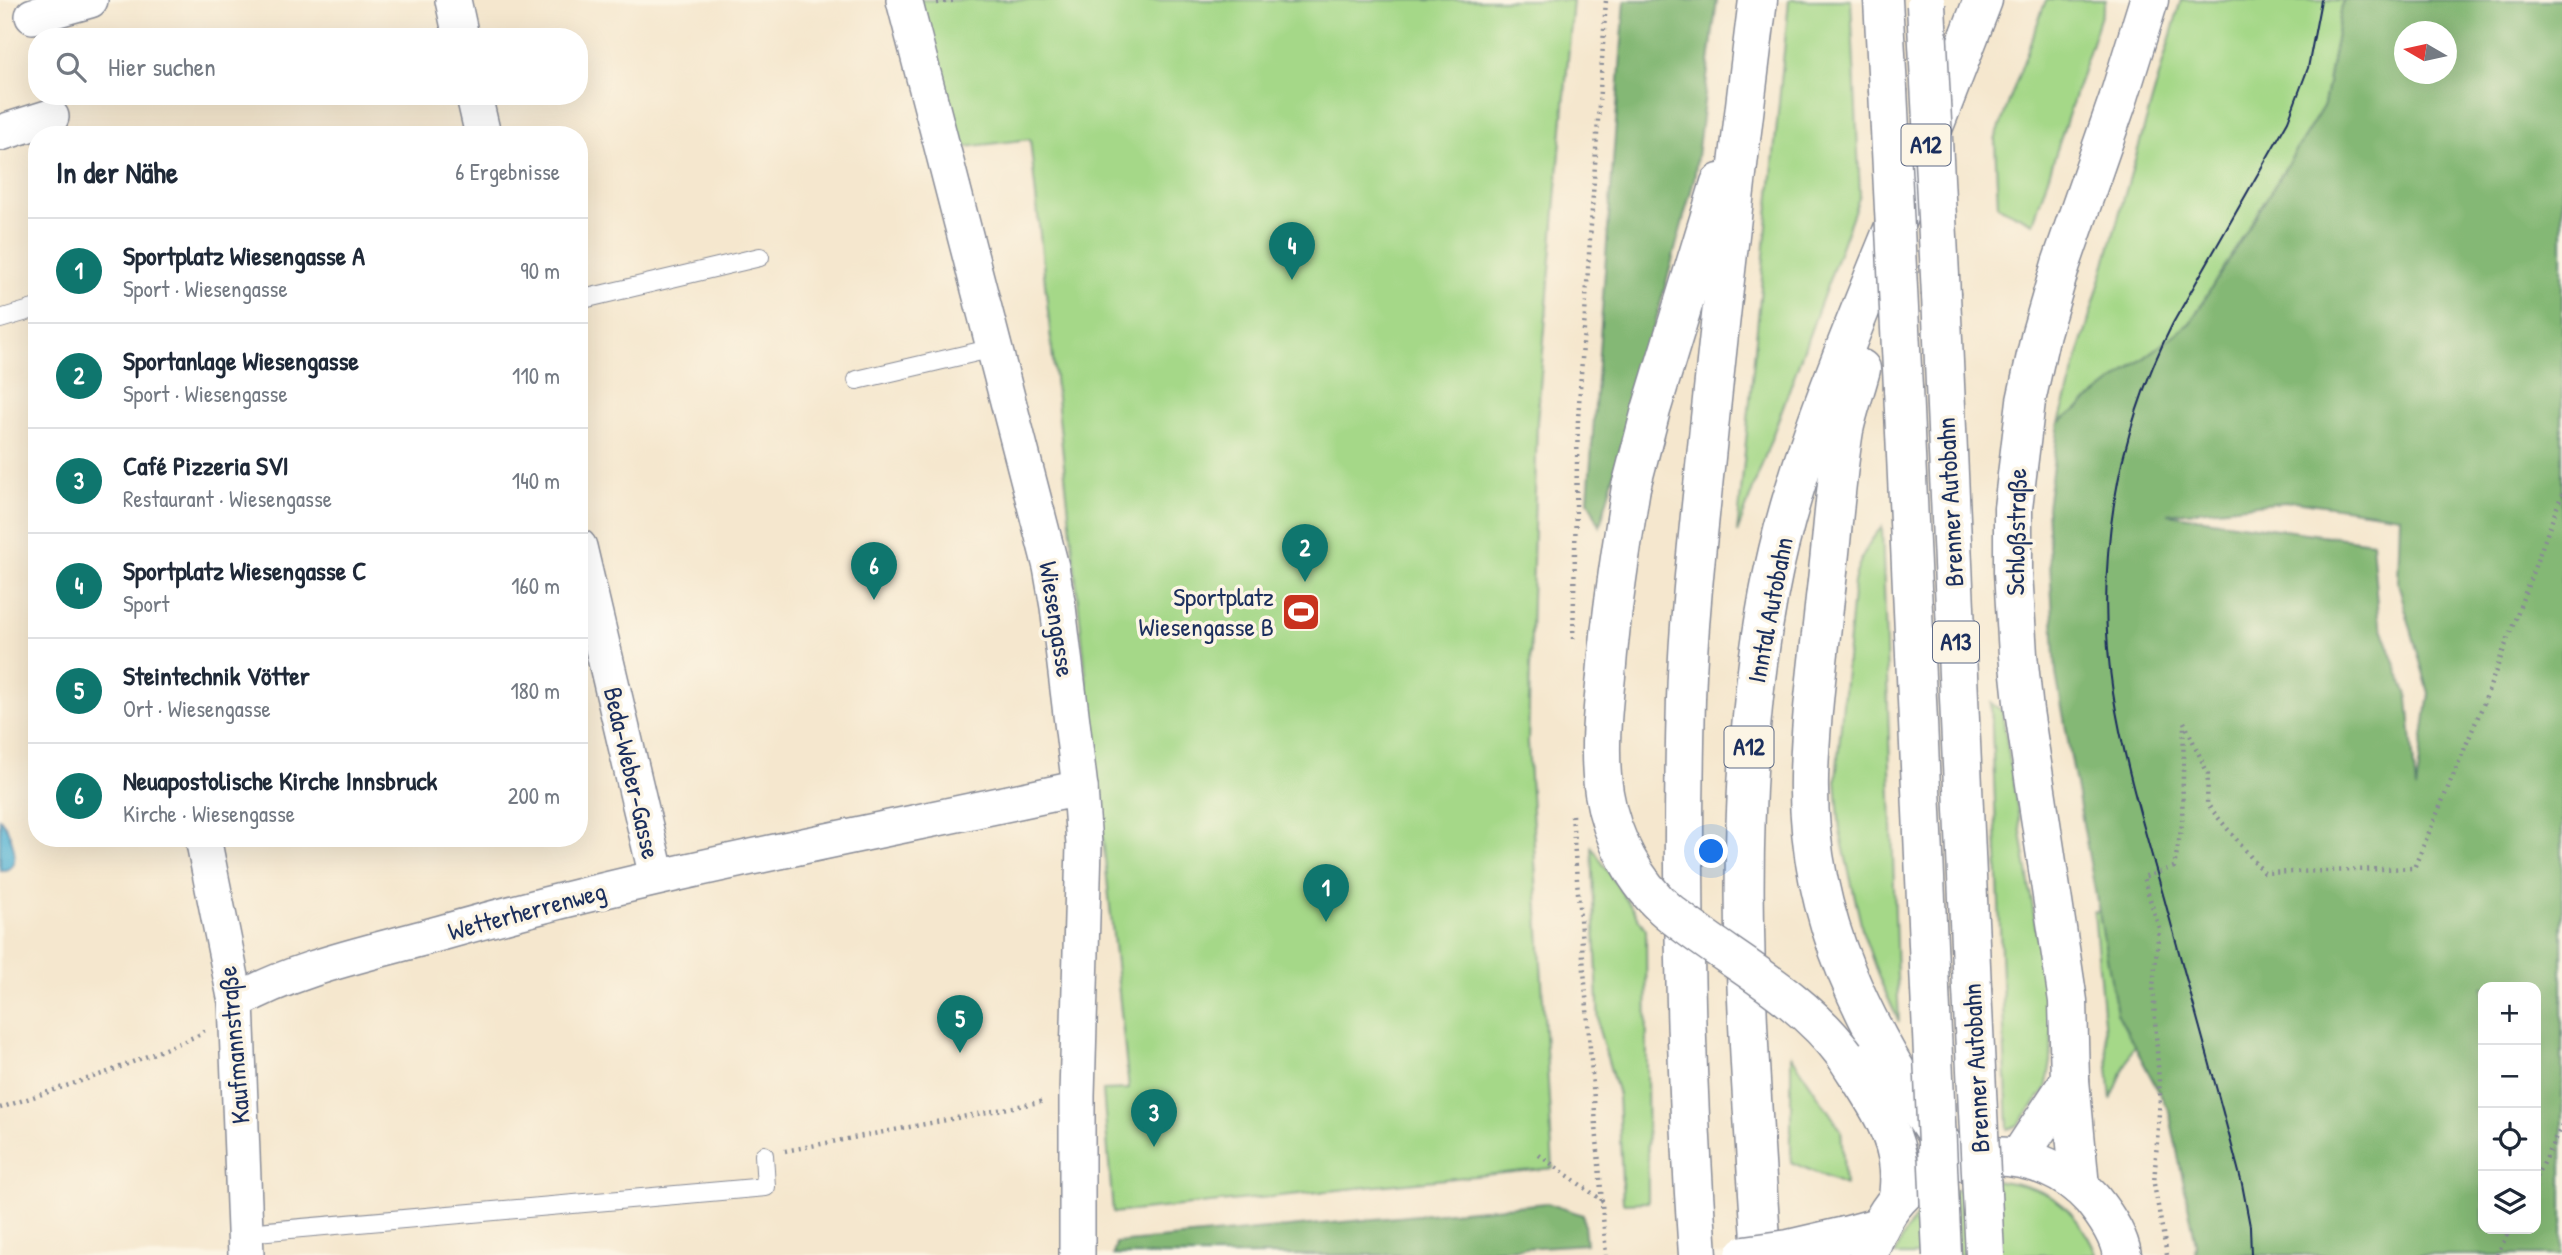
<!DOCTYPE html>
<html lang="de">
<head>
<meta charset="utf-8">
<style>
	:root { --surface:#fff; --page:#f2f2f3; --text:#1f2937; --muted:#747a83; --line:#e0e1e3; --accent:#0f766e }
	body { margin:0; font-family:"Patrick Hand",sans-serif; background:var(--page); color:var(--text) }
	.controls { position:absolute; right:21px; bottom:21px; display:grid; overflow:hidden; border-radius:14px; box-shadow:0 7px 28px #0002 }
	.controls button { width:63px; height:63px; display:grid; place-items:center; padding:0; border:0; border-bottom:2px solid var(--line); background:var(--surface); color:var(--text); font:35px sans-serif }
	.compass { position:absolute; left:2394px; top:21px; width:63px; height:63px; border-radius:50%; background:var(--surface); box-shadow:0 7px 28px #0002; rotate:279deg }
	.you { position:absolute; left:1712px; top:852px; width:24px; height:24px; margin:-18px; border:5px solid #fff; border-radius:50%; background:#1a73e8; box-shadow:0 0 0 10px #1a73e833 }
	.badge { display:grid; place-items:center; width:46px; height:46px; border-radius:50%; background:var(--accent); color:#fff; font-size:23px; font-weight:700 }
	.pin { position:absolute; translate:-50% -58px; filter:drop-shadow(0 2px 4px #0008) }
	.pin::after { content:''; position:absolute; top:37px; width:24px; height:21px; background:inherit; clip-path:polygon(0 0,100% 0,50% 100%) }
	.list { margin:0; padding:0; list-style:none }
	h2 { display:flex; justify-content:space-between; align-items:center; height:91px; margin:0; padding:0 28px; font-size:30px }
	h2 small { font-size:23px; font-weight:400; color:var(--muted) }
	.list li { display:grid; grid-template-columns:46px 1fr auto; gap:21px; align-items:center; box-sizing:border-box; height:105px; padding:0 28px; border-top:2px solid var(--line) }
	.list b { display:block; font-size:26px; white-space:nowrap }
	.list p { margin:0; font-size:23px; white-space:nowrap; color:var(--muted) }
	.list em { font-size:23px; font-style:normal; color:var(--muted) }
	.icon { flex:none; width:38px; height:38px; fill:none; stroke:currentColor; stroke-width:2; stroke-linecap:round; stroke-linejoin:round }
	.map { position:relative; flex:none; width:2562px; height:1255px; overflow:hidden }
	.search { position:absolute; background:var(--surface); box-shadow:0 7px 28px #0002; left:28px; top:28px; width:560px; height:77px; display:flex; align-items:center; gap:18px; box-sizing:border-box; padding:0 24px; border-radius:28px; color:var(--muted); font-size:26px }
	.panel { position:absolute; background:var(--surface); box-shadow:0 7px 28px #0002; left:28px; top:126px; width:560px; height:721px; border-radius:28px }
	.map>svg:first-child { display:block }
	.green { fill:#a5d888; stroke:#608473; stroke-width:2 }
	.forest { fill:#84b874; stroke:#507469; stroke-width:2; fill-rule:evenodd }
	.water { fill:#56b4d4; stroke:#387299; stroke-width:2 }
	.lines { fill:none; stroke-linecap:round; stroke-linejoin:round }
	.service-casing { stroke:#888b96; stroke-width:20 }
	.minor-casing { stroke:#888b96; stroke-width:38 }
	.secondary-casing { stroke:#888b96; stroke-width:41 }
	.primary-casing { stroke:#888b96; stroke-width:41 }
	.motorway-casing { stroke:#888b96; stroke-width:41 }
	.path { stroke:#888b96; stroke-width:4.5; stroke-dasharray:2 5; stroke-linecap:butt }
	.service { stroke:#fff; stroke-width:18 }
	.minor { stroke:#fff; stroke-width:35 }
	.secondary { stroke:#fff; stroke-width:38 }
	.primary { stroke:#fff; stroke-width:38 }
	.motorway { stroke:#fff; stroke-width:38 }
	.tram { stroke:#1b2f5e; stroke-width:2 }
	.primary-bridge-casing { stroke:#888b96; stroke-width:41; stroke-linecap:butt }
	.motorway-bridge-casing { stroke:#888b96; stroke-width:41; stroke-linecap:butt }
	.primary-bridge { stroke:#fff; stroke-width:38 }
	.motorway-bridge { stroke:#fff; stroke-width:38 }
	.labels { text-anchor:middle; stroke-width:7; stroke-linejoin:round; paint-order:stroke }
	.shield { fill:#fcf5e5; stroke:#5e6a86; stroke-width:2 }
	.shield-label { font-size:24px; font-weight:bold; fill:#1b2f5e }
	.street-label { font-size:26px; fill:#1b2f5e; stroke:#fcf5e5 }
	.poi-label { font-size:26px; fill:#1b2f5e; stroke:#fcf5e5; text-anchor:end }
</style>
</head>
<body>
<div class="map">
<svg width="2562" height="1255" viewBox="0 0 2562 1255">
	<rect width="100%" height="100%" fill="#fcf5e5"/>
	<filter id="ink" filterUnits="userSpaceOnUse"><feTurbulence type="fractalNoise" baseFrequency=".0143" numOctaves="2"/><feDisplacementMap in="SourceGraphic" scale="14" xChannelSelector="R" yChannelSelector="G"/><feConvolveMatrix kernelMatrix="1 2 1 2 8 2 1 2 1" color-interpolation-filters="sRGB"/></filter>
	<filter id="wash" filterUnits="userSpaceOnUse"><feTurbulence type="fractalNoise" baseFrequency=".00686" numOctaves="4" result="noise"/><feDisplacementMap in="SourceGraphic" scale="28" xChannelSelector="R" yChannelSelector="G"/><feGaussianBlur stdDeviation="1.57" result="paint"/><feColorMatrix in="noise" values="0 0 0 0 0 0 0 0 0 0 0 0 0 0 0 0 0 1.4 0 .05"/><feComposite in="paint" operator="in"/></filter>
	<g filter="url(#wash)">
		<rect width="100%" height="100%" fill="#f5e7ce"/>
		<!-- green -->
		<g class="green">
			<polygon points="920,0 1573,0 1537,422 1528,742 1553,1168 1113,1213 1103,1090 1129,1089 1030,139 958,148"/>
			<polygon points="1789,0 1851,0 1860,195 1737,533"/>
			<polygon points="2046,0 2106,0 2033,223 1998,206 1995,140"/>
			<polygon points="2181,0 2343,0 2324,105 2190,323 2059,423"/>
			<path d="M1882,527l15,449 2,46 -20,-44 -16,-45 -23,-101 -4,-52 18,-198c5,-22 13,-38 28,-55z"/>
			<polygon points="1991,703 2002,711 2052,1030 2051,1062 2046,1089 2018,1125 2008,1129"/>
			<polygon points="1592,847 1646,930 1648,1202 1623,1203 1618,1095 1599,1030"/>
			<polygon points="2158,907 2174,971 2130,1054 2111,1100 2094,912"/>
			<polygon points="1791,1055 1841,1130 1845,1185 1791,1162"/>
			<path d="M1993,1180c55,6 81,24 104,75h-202c18,-48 48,-67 98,-75z"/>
		</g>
		<!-- forest -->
		<g class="forest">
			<polygon points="1625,0 1717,0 1694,180 1600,526 1588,500"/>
			<path d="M2343,0h219v1255h-367l1,-11 -27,-133 -52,-98 -61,-339 -9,-167 12,-84 131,-100 134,-218zM2404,32h42v42h-42zM2295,501l105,15 -2,67 31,110 -13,97 -8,-92 -30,-81 -6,-75 -205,-28zM2483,987h53v242h-53z"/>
			<polygon points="1547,1203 1583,1215 1586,1244 1416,1255 1113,1255 1116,1243"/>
		</g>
		<!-- water -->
		<path class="water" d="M0,819c11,10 26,54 0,51z"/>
	</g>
	<g filter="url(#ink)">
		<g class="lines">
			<defs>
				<g id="service">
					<polyline points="579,300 760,257"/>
					<polyline points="0,319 37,308"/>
					<polyline points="857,380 994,348"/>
					<polyline points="245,1233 766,1187 764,1155"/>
				</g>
				<g id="minor">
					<polyline points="453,0 461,37"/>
					<polyline points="904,0 1051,567 1058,607 1080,788 1084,845 1077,1095 1077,1255"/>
					<polyline points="33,16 90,0"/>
					<polyline points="474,96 483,135"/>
					<polyline points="0,133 51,117"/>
					<polyline points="579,547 657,877"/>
					<polyline points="203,838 236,1002 246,1255"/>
					<path d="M236,1002c60,-35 138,-50 205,-69 210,-60 426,-99 639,-145"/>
				</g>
				<g id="secondary">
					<polyline points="2019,1157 2070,1080"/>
					<polyline points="2080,1187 2070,1080 2068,1001 2024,711 2018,655 2013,572 2013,508 2026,401 2041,333 2061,264 2118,100 2149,0"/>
					<path d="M1868,1255c7,-20 15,-39 30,-56 49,-58 145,-56 194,0 13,16 27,36 30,56"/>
				</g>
				<polyline id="primary" points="1845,1236 1878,1227"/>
				<g id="motorway">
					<polyline points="1883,0 1888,90"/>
					<polyline points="1941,295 1972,988"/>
					<path d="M1861,369c-5,20 -13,41 -17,61 -9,55 -12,113 -19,168 -6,59 -15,120 -16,179 -3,144 59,255 136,371"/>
					<polyline points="1903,388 1930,989"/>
					<polyline points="1631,487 1651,410 1720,183"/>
					<path d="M1845,1055c21,34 52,73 54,115 1,9 0,19 -1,28"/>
					<path d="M1698,1255c-13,-185 -17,-371 -12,-556 3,-91 14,-181 23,-271 15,-143 31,-286 49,-428"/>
					<path d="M1762,1255c-14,-221 -34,-443 7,-662 21,-113 66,-221 109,-327 36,-88 71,-177 105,-266"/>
				</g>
			</defs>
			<!-- service casing -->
			<use href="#service" class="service-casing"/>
			<!-- minor casing -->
			<use href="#minor" class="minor-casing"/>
			<!-- secondary casing -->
			<use href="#secondary" class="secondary-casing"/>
			<!-- primary casing -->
			<use href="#primary" class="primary-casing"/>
			<!-- motorway casing -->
			<use href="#motorway" class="motorway-casing"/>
			<!-- path -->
			<g class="path">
				<polyline points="937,3 957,0"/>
				<polyline points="1573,639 1578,419 1606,0"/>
				<polyline points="2184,722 2208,774 2207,804 2264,873 2414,868 2483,705 2562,494"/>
				<polyline points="1572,815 1606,1255"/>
				<polyline points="0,1108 108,1072 199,1035 205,1030"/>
				<polyline points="785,1151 1045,1101"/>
				<polyline points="1539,1155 1603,1201"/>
				<polyline points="2536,1177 2562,1125"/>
				<polyline points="2167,1255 2154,1184 2160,1098 2153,987 2159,928 2143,877 2174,867 2182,825 2184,723"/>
				<polyline points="2497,1255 2510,1229"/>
			</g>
			<!-- service -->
			<use href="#service" class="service"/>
			<!-- minor -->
			<use href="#minor" class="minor"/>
			<!-- secondary -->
			<use href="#secondary" class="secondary"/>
			<!-- primary -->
			<use href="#primary" class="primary"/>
			<!-- motorway -->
			<use href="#motorway" class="motorway"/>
			<!-- tram -->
			<path class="tram" d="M2251,1255l-1,-29 -8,-42c-25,-96 -52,-191 -78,-286 -19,-67 -40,-136 -51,-205 -19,-127 2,-256 60,-370l115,-202 20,-53 13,-68"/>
			<defs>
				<polyline id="primary-bridge" points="1745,1255 1789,1249 1845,1236"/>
				<g id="motorway-bridge">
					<polyline points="1926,5 1941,295"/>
					<polyline points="1888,90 1903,388"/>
					<path d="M1631,487c-10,63 -20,126 -25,189 -4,39 -8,78 -2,117 7,43 31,91 65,119 59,48 130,81 176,143"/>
					<polyline points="1972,988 1985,1255"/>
					<polyline points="1930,989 1942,1255"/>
				</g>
			</defs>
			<!-- primary-bridge casing -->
			<use href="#primary-bridge" class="primary-bridge-casing"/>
			<!-- motorway-bridge casing -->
			<use href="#motorway-bridge" class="motorway-bridge-casing"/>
			<!-- primary-bridge -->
			<use href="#primary-bridge" class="primary-bridge"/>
			<!-- motorway-bridge -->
			<use href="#motorway-bridge" class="motorway-bridge"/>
		</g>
	</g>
	<!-- icons -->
	<defs>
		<symbol id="stadium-square" viewBox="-11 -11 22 22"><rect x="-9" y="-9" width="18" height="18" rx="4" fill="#c8321e" stroke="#fcf5e5"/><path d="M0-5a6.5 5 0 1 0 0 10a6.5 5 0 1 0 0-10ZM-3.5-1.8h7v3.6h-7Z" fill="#fff"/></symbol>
	</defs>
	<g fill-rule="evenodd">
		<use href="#stadium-square" x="1279" y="590" width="44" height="44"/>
	</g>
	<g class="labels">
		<!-- shield labels -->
		<g class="shield">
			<rect x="1901.5" y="124.5" width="49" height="41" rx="5"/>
			<rect x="1933" y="621.5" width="46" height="41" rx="5"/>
			<rect x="1724.5" y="726.5" width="49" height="41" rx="5"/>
		</g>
		<g class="shield-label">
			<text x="1926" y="153">A12</text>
			<text x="1956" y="650">A13</text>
			<text x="1749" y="755">A12</text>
		</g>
		<!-- street labels -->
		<g class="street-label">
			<text transform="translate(1950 502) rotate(-93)" y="9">Brenner Autobahn</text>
			<text transform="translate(2016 532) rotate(-89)" y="9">Schloßstraße</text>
			<text transform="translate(1770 610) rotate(-79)" y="9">Inntal Autobahn</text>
			<text transform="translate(1057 619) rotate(81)" y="9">Wiesengasse</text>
			<text transform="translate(632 773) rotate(77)" y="9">Beda-Weber-Gasse</text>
			<text transform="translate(527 911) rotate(-15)" y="9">Wetterherrenweg</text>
			<text transform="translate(234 1045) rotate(-95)" y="9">Kaufmannstraße</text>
			<text transform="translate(1976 1068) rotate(-93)" y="9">Brenner Autobahn</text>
		</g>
		<!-- poi labels -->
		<g class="poi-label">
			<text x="1274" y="606">Sportplatz<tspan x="1274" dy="30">Wiesengasse B</tspan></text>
		</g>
	</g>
</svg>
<div class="controls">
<button>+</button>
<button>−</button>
<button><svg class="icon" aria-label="locate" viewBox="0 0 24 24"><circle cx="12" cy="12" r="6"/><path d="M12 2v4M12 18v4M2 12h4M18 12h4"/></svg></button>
<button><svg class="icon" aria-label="layers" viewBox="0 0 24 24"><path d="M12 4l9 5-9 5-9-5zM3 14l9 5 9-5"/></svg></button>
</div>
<svg class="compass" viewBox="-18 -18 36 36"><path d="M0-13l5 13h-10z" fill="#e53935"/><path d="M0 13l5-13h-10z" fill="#747a83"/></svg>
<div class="you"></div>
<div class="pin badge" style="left:1326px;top:922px">1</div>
<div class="pin badge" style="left:1305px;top:582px">2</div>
<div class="pin badge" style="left:1154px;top:1147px">3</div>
<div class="pin badge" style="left:1292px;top:280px">4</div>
<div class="pin badge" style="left:960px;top:1053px">5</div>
<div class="pin badge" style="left:874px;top:600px">6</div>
<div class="search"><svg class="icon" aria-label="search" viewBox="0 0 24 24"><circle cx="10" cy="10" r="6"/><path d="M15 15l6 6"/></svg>Hier suchen</div>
<section class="panel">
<h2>In der Nähe<small>6 Ergebnisse</small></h2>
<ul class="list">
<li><span class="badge">1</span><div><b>Sportplatz Wiesengasse A</b><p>Sport · Wiesengasse</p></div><em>90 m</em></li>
<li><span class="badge">2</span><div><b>Sportanlage Wiesengasse</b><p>Sport · Wiesengasse</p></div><em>110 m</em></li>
<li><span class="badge">3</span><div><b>Café Pizzeria SVI</b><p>Restaurant · Wiesengasse</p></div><em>140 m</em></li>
<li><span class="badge">4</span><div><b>Sportplatz Wiesengasse C</b><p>Sport</p></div><em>160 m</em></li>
<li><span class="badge">5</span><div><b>Steintechnik Vötter</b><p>Ort · Wiesengasse</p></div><em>180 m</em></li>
<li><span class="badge">6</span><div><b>Neuapostolische Kirche Innsbruck</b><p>Kirche · Wiesengasse</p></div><em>200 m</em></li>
</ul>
</section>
</div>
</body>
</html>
